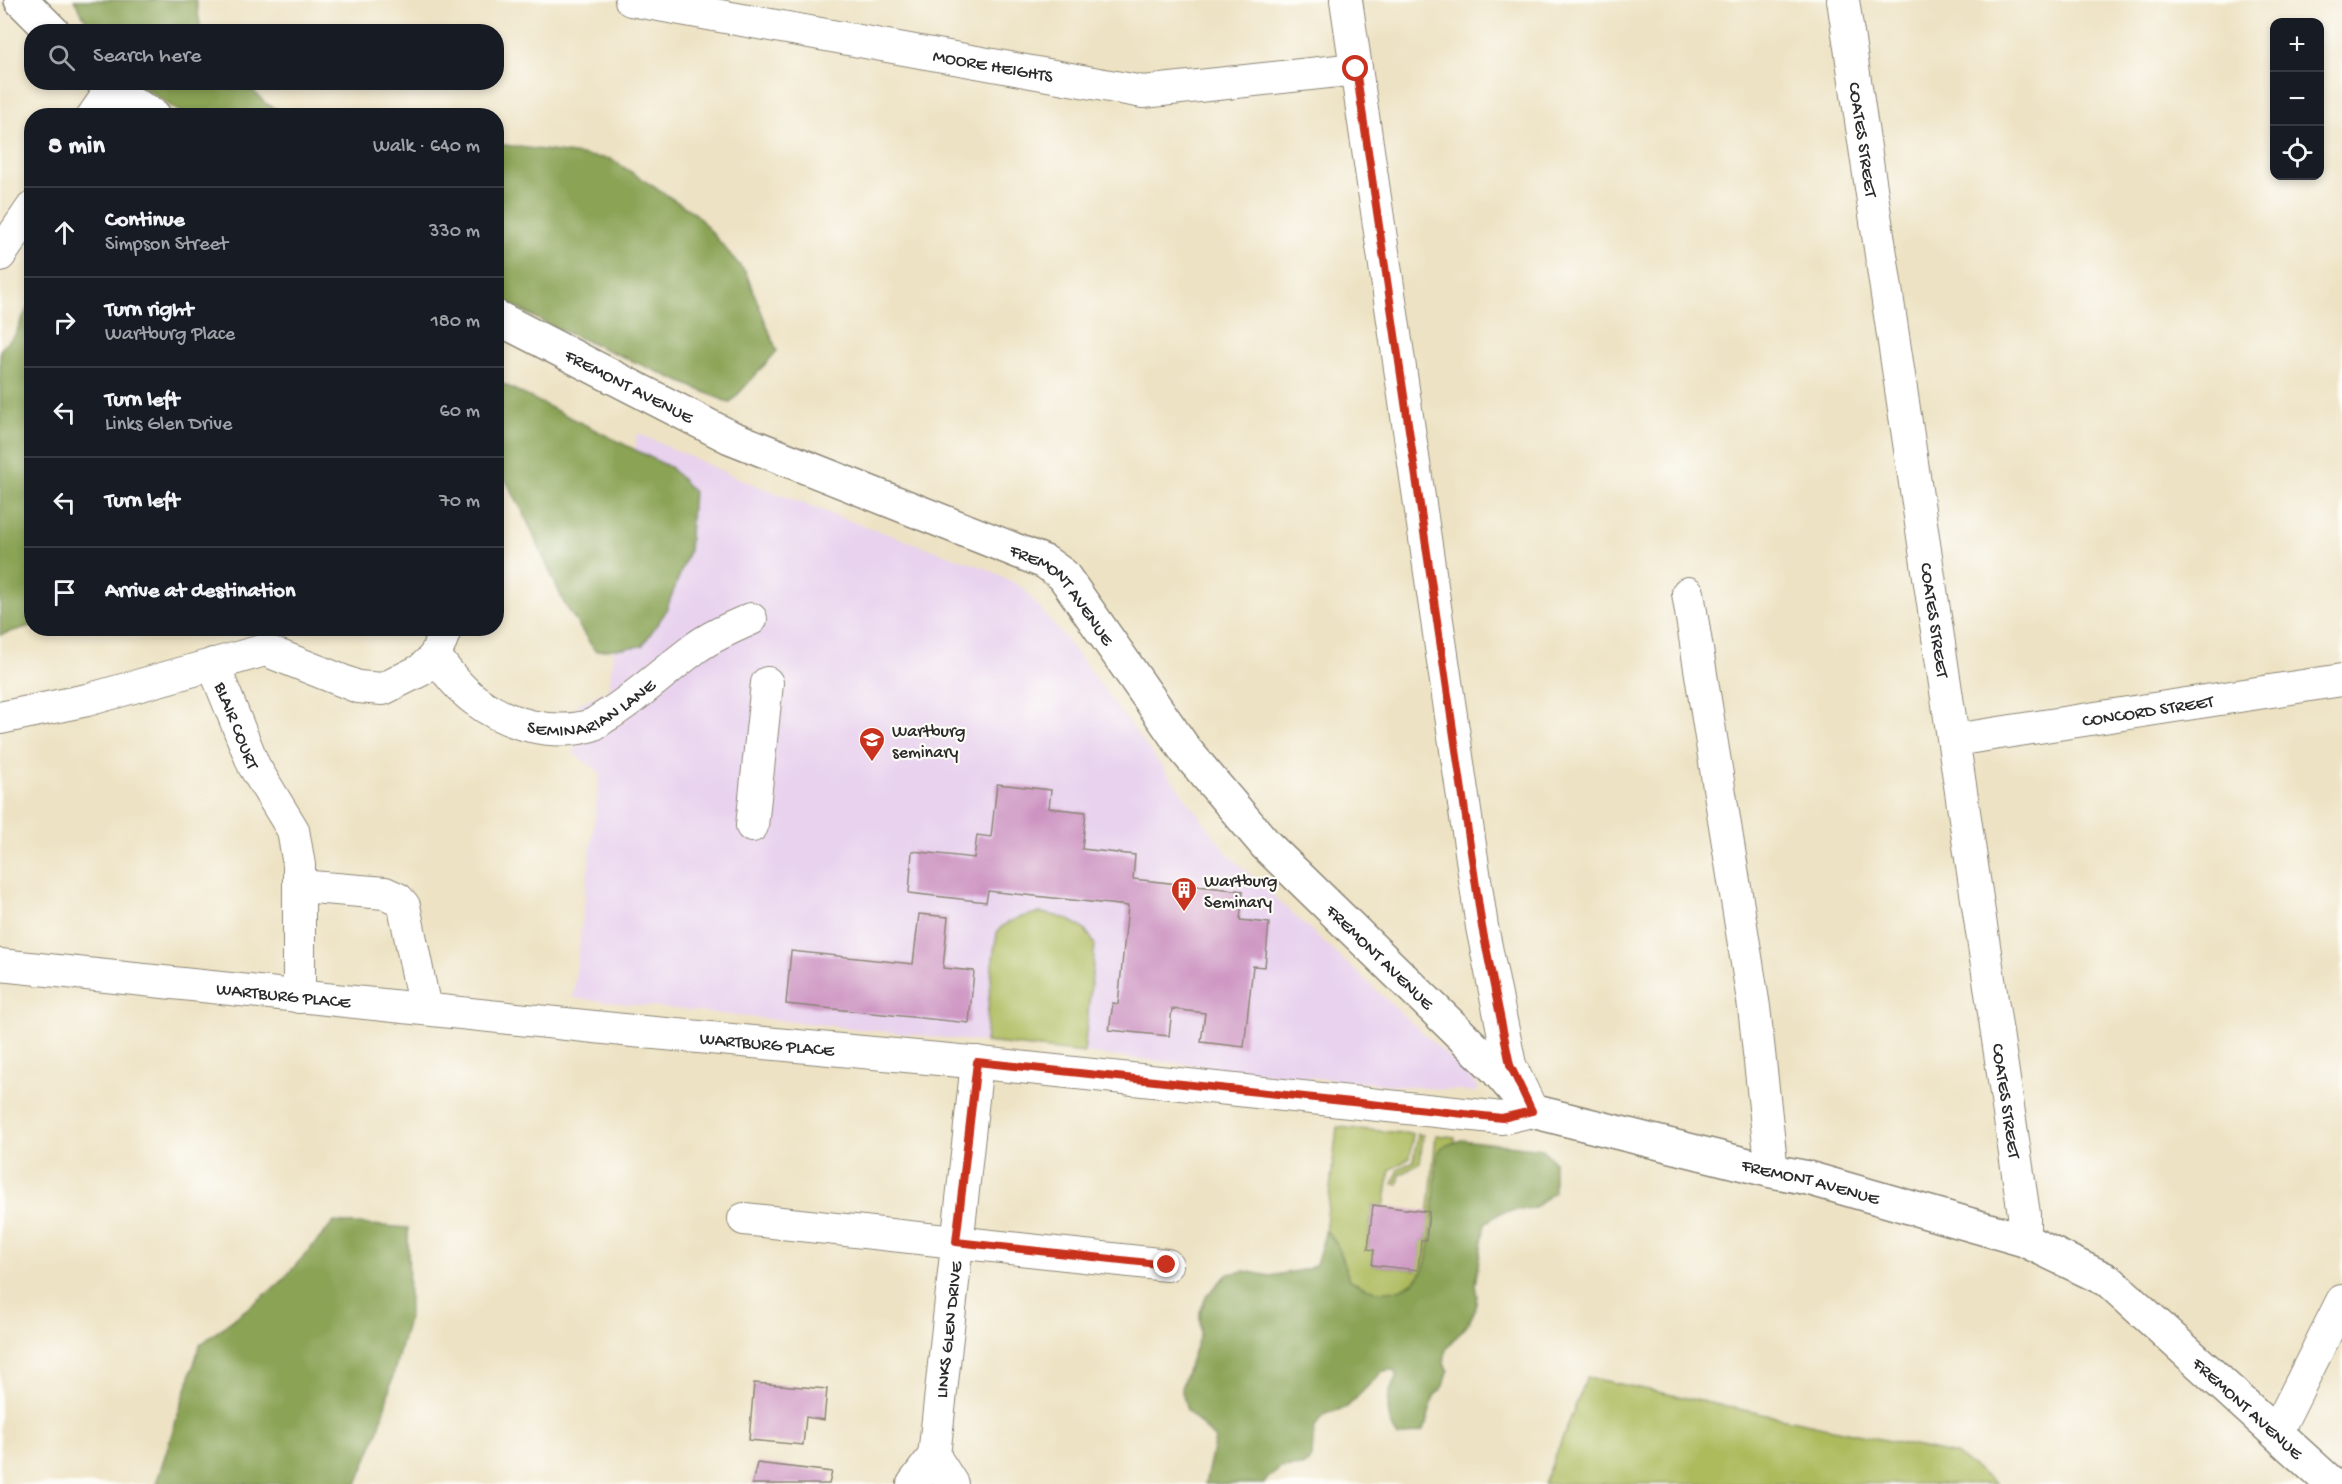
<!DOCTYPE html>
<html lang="en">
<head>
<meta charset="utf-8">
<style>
	:root { --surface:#171b24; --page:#242831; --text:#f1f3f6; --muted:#9ea1a6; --line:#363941 }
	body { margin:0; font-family:"Gochi Hand",sans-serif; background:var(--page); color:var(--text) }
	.controls { position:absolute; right:18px; top:18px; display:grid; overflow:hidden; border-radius:12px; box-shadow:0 3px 9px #0003 }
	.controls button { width:54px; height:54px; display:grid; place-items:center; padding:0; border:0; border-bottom:2px solid var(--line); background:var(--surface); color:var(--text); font:30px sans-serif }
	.stop { position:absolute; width:18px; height:18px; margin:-14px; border:4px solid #c8321e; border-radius:50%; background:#fff }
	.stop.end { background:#c8321e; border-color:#fff; box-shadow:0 2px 6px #0008 }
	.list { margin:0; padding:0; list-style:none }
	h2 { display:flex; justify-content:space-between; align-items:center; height:78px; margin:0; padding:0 24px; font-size:26px }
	h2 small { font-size:20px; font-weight:400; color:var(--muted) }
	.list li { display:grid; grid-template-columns:39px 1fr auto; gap:18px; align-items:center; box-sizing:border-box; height:90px; padding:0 24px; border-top:2px solid var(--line) }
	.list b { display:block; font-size:22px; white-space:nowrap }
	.list p { margin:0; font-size:20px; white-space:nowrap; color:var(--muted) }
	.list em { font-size:20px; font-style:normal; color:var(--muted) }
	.icon { flex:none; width:33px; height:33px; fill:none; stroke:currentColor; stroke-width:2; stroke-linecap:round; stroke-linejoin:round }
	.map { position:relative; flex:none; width:2342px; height:1484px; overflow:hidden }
	.search { position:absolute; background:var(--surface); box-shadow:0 3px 9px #0003; left:24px; top:24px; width:480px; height:66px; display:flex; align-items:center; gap:15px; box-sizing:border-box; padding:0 21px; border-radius:24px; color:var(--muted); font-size:22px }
	.panel { position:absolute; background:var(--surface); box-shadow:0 3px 9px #0003; left:24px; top:108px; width:480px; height:528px; border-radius:24px }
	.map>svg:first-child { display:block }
	.built { fill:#e8d2ee }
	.green { fill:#adbb5d; stroke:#6c7344; stroke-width:1.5 }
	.forest { fill:#8aa354; stroke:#5a6740; stroke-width:1.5 }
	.building { fill:#cd94c2 }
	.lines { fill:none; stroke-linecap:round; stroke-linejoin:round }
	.minor-casing { stroke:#8c8677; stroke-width:34 }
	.major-casing { stroke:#8c8677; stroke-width:36 }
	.minor { stroke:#fff; stroke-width:32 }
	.major { stroke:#fff; stroke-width:33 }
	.route { stroke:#c8321e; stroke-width:8 }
	.labels { text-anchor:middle; stroke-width:4.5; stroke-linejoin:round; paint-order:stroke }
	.street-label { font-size:18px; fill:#2b2b2b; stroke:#fdfcf7 }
	.poi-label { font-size:18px; fill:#2b2b2b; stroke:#fdfcf7; text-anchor:start }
</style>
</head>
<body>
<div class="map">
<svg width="2342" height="1484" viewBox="0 0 2342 1484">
	<rect width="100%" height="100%" fill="#fdfcf7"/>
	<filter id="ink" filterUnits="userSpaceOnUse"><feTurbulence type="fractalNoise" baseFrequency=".0167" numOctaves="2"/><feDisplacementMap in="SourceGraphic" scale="12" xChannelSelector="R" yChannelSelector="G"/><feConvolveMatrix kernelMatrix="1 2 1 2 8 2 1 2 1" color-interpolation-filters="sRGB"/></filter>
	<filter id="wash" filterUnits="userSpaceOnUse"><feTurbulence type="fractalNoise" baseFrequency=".008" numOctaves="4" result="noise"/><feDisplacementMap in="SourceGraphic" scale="24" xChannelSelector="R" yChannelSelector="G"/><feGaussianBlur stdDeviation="1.35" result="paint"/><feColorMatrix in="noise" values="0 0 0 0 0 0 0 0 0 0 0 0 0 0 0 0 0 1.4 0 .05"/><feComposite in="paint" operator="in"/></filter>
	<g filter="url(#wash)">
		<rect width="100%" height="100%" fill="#ede2c3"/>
		<!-- built -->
		<polygon class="built" points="637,433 740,479 839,517 988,569 1022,587 1068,642 1228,854 1450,1058 1477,1085 1478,1090 1476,1092 1438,1089 1305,1077 573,998 600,772 574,754 578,704 609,690"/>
		<!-- green -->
		<g class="green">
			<path d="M1040,913c22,3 45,9 55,32l-11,108 -99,-11c2,-16 8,-103 13,-111 9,-12 28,-16 42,-18z"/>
			<polygon points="1337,1127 1413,1134 1410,1158 1390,1170 1384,1207 1373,1205 1368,1248 1374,1250 1373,1265 1417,1270 1421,1240 1426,1240 1436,1135 1455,1137 1435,1325 1316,1313"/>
			<polygon points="1418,1134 1423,1135 1420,1163 1400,1175 1398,1184 1393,1184 1399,1169 1414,1161"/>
			<polygon points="1587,1377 1956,1455 1997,1484 1544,1484"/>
		</g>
		<!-- forest -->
		<g class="forest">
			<polygon points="74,0 196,0 201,31 92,31"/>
			<polygon points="137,83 246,83 265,103 286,115 184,115"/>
			<polygon points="497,144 611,159 696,214 746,273 777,351 730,403 547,324 497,297"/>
			<polygon points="31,300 31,626 0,635 0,350 15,335"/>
			<polygon points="497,381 670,467 693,491 689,551 665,613 642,646 595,651 564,603 523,512 497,464"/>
			<path d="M1461,1140l82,9 11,13v30l-20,16 -32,4 -17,11 -10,62 2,11 -2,14 -6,12 -23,27 -2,14 4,8 -4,15 -10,10 -10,35 -26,6c-14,-19 -12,-42 -1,-62l-4,-5 -10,1 -36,36 -21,7 -7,7 -5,7 -2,27 -4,7 -6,4 -21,2 -14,11 -3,5h-59l10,-45 -28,-29 -6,-22 19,-53v-23l7,-17 21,-21 16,-3 26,5 38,-7 8,-5 10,-34 11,14 12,35c14,9 23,13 39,12 12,-1 25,-6 32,-16 15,-25 14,-90 17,-120l5,-8z"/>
			<polygon points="334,1222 408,1228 409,1315 379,1429 357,1484 156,1484 200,1345 279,1284"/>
		</g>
		<g id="blocks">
			<!-- building -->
			<g class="building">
				<polygon points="997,784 1051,790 1049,808 1086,812 1082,849 1135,855 1133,879 1243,891 1240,920 1269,923 1265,967 1253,966 1244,1047 1201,1042 1205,1013 1172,1009 1169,1036 1109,1030 1113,1003 1118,1004 1128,906 988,891 986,902 909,893 912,851 974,858 977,835 991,837"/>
				<polygon points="919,914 948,917 943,968 974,971 969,1023 786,1004 791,951 913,964"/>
				<polygon points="1373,1205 1429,1212 1426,1240 1421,1240 1418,1270 1372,1265 1374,1250 1368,1249"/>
				<polygon points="754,1383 827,1389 824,1420 806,1417 803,1445 749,1440"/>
				<polygon points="757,1463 832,1472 829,1484 752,1484"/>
			</g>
		</g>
	</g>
	<g filter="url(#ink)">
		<use href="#blocks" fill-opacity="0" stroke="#8c8677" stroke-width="1.5"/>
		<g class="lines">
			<defs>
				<g id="minor">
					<path id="s1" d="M631,0l512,92 213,-23"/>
					<path id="s2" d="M1843,0l181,1214v26"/>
					<polyline points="93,116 111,90"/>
					<polyline points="0,255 32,208"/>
					<polyline points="1688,593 1754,1007 1772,1171"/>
					<path id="s3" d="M435,656c12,16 24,32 40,44 31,24 78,37 117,25 6,-3 13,-9 19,-12 29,-19 55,-43 83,-64 17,-13 37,-21 57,-30"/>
					<path id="s4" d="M213,664l41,102 39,64 6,35v132"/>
					<polyline points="0,718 87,700 265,650 358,687 383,689 421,670 435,656 446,628"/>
					<path id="s5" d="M1954,740l388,-60"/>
					<polyline points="752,826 767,683"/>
					<polyline points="299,886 385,893 398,899 404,906 425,1009"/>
					<path id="s6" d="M0,965l633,66 338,31 531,56 30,-7 -22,-46 -28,-138 -136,-927"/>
					<polyline points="744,1219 1167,1265"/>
					<polyline points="2276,1433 2342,1301"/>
					<polyline points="934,1456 952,1484"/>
					<path id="s7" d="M913,1484l21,-28 43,-394"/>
				</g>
				<g id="major">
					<polyline points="21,0 53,32"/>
					<polyline points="103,82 111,90 154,116"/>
					<path id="s8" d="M496,317l234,120 315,125 18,13 123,176 80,94 230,224 36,42 240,60 36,7 216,62 85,41 223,203"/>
				</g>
			</defs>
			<!-- minor casing -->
			<use href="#minor" class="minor-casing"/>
			<!-- major casing -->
			<use href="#major" class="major-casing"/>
			<!-- minor -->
			<use href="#minor" class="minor"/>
			<!-- major -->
			<use href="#major" class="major"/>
		</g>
	</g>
	<g class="lines" filter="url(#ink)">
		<!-- route -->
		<polyline class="route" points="1167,1265 956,1242 977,1062 1502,1118 1532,1111 1510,1065 1482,927 1356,69"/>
	</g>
	<!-- icons -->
	<defs>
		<symbol id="university-pin" viewBox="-11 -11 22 30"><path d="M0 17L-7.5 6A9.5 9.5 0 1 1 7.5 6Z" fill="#c8321e" stroke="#fdfcf7"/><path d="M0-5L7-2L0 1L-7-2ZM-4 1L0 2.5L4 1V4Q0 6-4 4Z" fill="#fff"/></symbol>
		<symbol id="building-pin" viewBox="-11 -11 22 30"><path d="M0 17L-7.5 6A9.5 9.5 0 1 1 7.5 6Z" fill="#c8321e" stroke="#fdfcf7"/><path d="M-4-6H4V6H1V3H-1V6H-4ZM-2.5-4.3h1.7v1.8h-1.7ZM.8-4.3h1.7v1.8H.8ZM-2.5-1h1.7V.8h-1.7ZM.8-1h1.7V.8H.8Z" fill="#fff"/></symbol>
	</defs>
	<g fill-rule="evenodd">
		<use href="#university-pin" x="857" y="725" width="30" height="40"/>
		<use href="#building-pin" x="1169" y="875" width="30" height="40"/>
	</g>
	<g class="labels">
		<!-- street labels -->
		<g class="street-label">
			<text dy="6" stroke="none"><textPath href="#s1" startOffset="368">MOORE HEIGHTS</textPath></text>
			<text dy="6" stroke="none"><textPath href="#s2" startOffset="141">COATES STREET</textPath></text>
			<text dy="6" stroke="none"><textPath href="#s8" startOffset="150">FREMONT AVENUE</textPath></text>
			<text dy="6" stroke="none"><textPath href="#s8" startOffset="636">FREMONT AVENUE</textPath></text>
			<text dy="6" stroke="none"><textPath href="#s2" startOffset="627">COATES STREET</textPath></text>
			<text dy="6" stroke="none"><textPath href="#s3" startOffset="188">SEMINARIAN LANE</textPath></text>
			<text dy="6" stroke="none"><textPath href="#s5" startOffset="196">CONCORD STREET</textPath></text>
			<text dy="6" stroke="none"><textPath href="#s4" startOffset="66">BLAIR COURT</textPath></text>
			<text dy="6" stroke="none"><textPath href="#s8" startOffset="1122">FREMONT AVENUE</textPath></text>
			<text dy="6" stroke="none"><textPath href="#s6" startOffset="285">WARTBURG PLACE</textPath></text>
			<text dy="6" stroke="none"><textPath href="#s6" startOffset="771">WARTBURG PLACE</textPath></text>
			<text dy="6" stroke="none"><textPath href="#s2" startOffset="1113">COATES STREET</textPath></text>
			<text dy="6" stroke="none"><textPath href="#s8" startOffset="1626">FREMONT AVENUE</textPath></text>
			<text dy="6" stroke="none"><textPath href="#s7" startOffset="162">LINKS GLEN DRIVE</textPath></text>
			<text dy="6" stroke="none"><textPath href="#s8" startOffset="2130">FREMONT AVENUE</textPath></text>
		</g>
		<!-- poi labels -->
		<g class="poi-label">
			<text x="892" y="736">Wartburg<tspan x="892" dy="21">seminary</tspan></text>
			<text x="1204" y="886">Wartburg<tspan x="1204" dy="21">Seminary</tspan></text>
		</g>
	</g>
</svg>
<div class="controls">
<button>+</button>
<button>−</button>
<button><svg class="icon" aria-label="locate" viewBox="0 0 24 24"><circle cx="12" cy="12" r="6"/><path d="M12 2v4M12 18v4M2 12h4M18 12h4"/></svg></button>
</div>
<div class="stop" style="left:1356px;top:69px"></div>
<div class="stop end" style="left:1167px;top:1265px"></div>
<div class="search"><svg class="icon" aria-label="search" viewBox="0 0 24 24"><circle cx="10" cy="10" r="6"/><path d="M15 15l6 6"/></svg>Search here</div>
<section class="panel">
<h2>8 min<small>Walk · 640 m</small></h2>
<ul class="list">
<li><svg class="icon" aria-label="ahead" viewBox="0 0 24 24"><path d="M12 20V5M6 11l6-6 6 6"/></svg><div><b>Continue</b><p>Simpson Street</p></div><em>330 m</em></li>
<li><svg class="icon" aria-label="right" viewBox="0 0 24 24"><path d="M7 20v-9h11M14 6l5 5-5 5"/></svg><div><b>Turn right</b><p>Wartburg Place</p></div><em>180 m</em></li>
<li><svg class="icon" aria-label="left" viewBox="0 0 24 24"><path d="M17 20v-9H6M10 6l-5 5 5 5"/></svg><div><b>Turn left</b><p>Links Glen Drive</p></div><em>60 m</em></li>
<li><svg class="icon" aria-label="left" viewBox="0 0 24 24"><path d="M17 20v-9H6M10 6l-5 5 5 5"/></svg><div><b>Turn left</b></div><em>70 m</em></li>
<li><svg class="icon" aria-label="arrive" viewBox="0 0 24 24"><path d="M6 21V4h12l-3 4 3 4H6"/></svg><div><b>Arrive at destination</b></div></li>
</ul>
</section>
</div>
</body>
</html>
